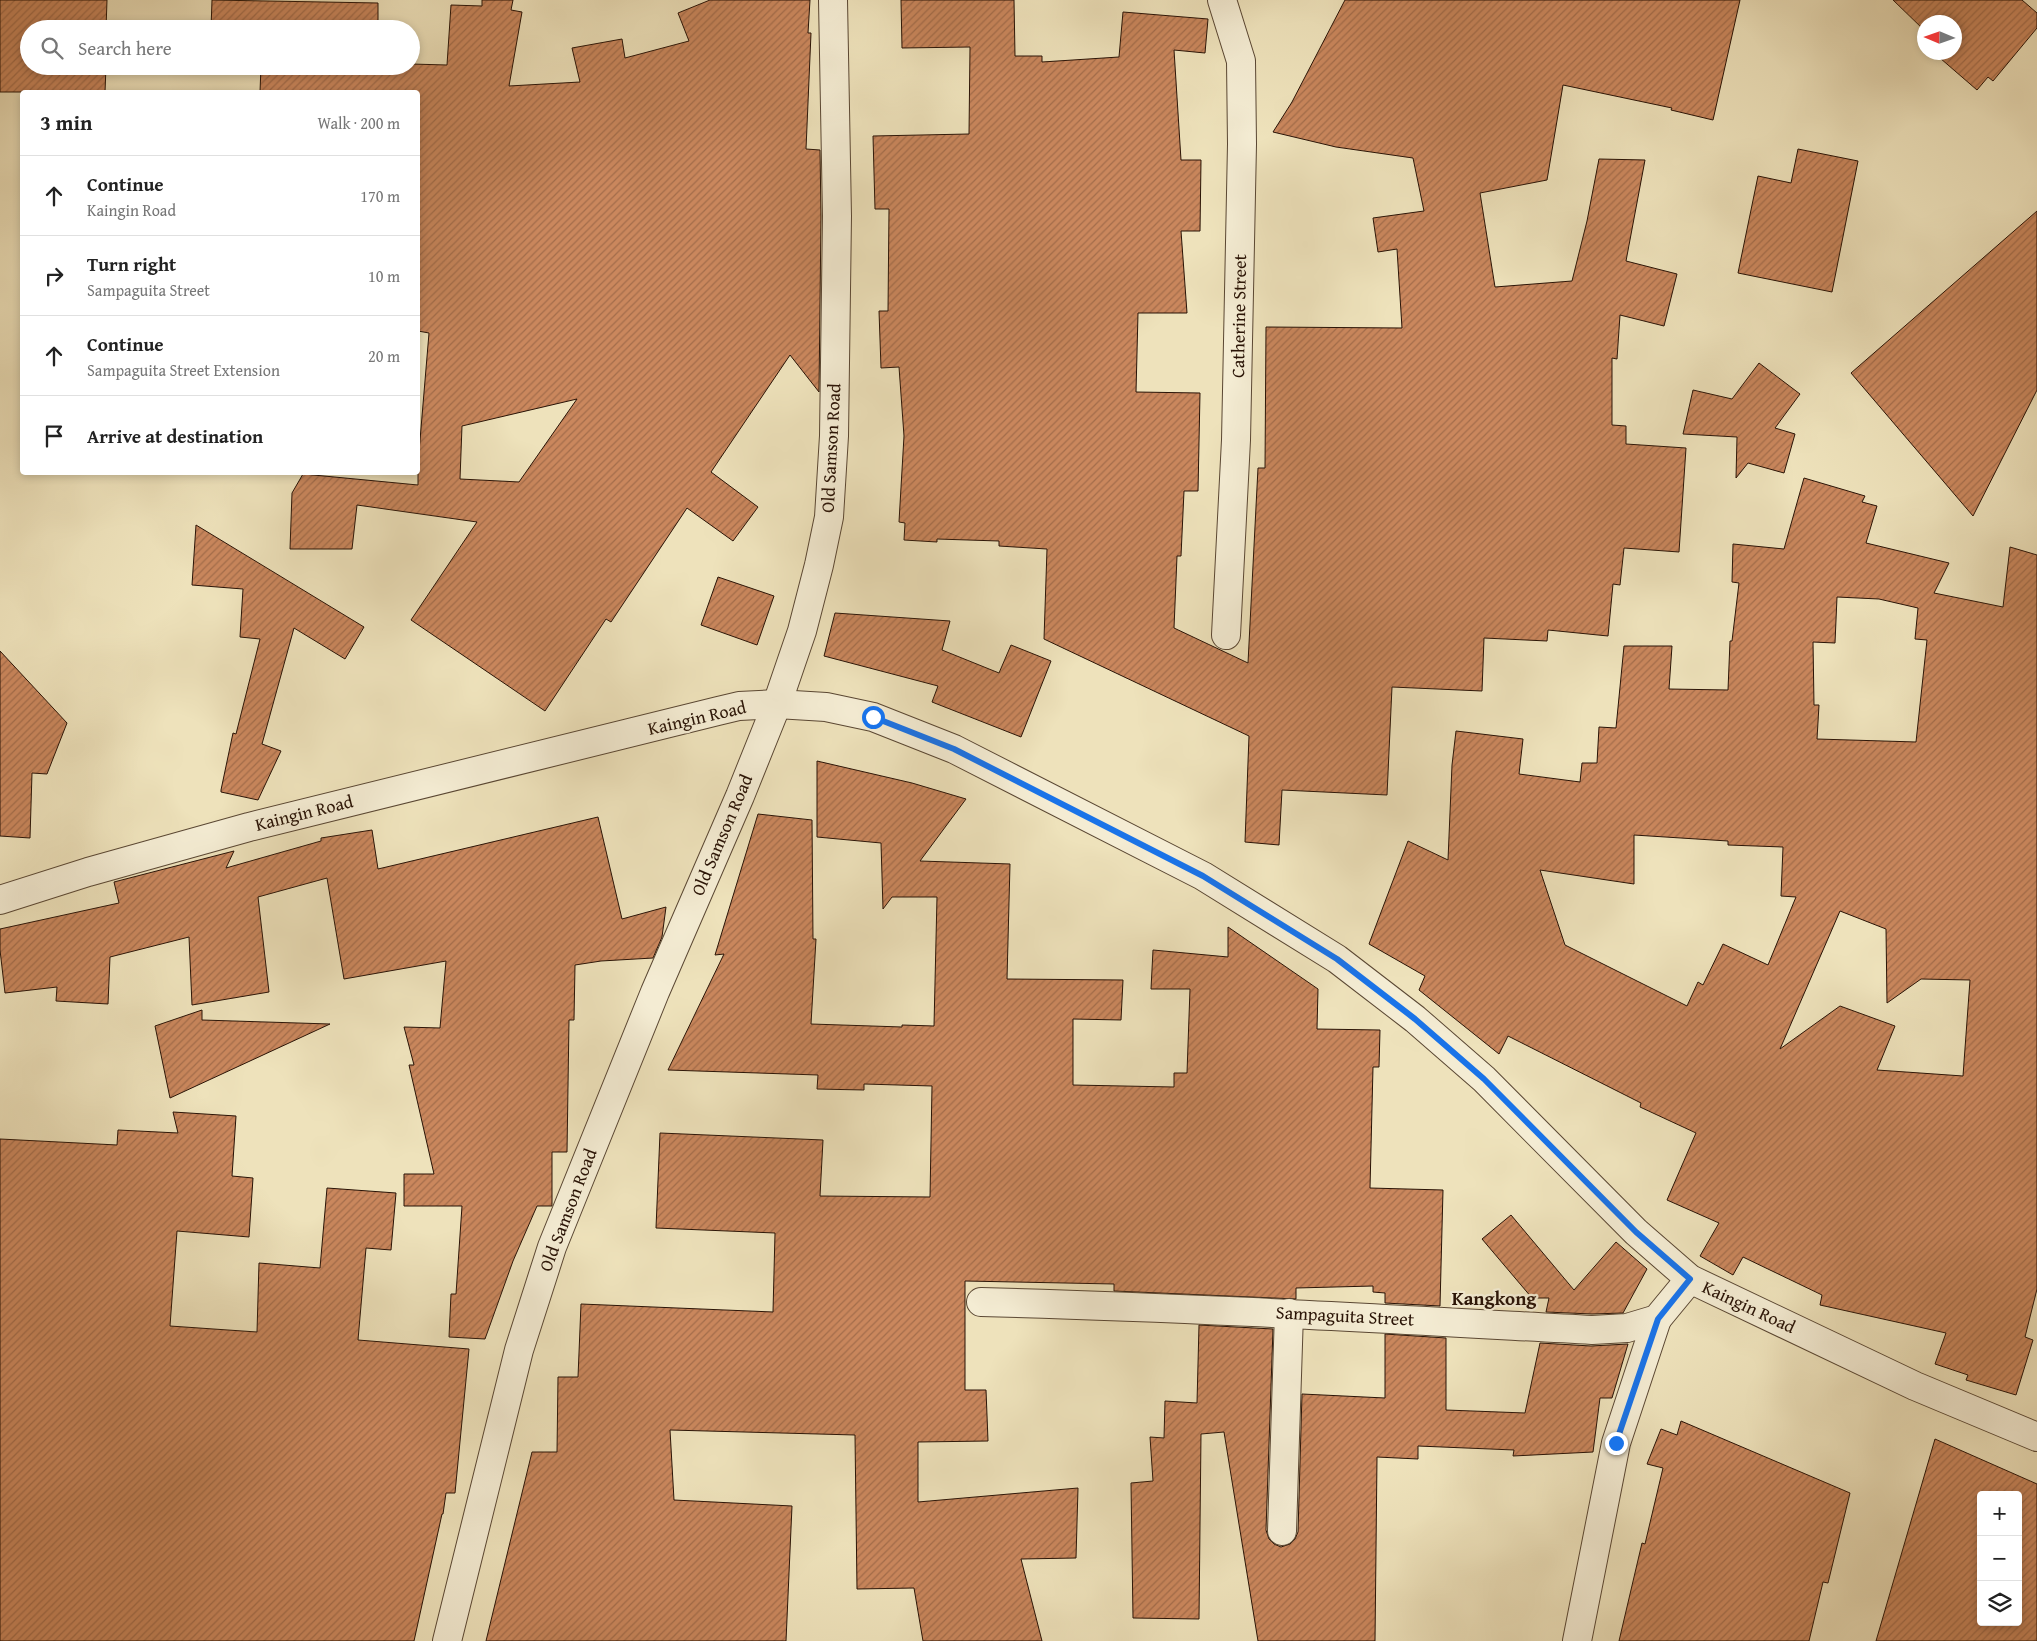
<!DOCTYPE html>
<html lang="en">
<head>
<meta charset="utf-8">
<style>
	:root { --surface:#fff; --page:#f6f6f6; --text:#222; --muted:#767676; --line:#e0e0e0 }
	body { margin:0; font-family:"Gentium Book Plus",serif; background:var(--page); color:var(--text) }
	.controls { position:absolute; right:15px; bottom:15px; display:grid; overflow:hidden; border-radius:5px; box-shadow:0 2px 8px #0003 }
	.controls button { width:45px; height:45px; display:grid; place-items:center; padding:0; border:0; border-bottom:1px solid var(--line); background:var(--surface); color:var(--text); font:25px sans-serif }
	.compass { position:absolute; left:1917px; top:15px; width:45px; height:45px; border-radius:50%; background:var(--surface); box-shadow:0 2px 8px #0003; rotate:272deg }
	.stop { position:absolute; width:15px; height:15px; margin:-11px; border:4px solid #1a73e8; border-radius:50%; background:#fff }
	.stop.end { background:#1a73e8; border-color:#fff; box-shadow:0 1px 5px #0008 }
	.list { margin:0; padding:0; list-style:none }
	h2 { display:flex; justify-content:space-between; align-items:center; height:65px; margin:0; padding:0 20px; font-size:21px }
	h2 small { font-size:16px; font-weight:400; color:var(--muted) }
	.list li { display:grid; grid-template-columns:32px 1fr auto; gap:15px; align-items:center; box-sizing:border-box; height:80px; padding:0 20px; border-top:1px solid var(--line) }
	.list b { display:block; font-size:19px; white-space:nowrap }
	.list p { margin:0; font-size:16px; white-space:nowrap; color:var(--muted) }
	.list em { font-size:16px; font-style:normal; color:var(--muted) }
	.icon { flex:none; width:28px; height:28px; fill:none; stroke:currentColor; stroke-width:2; stroke-linecap:round; stroke-linejoin:round }
	.map { position:relative; flex:none; width:2037px; height:1641px; overflow:hidden }
	.search { position:absolute; background:var(--surface); box-shadow:0 2px 8px #0003; left:20px; top:20px; width:400px; height:55px; display:flex; align-items:center; gap:12px; box-sizing:border-box; padding:0 18px; border-radius:28px; color:var(--muted); font-size:19px }
	.panel { position:absolute; background:var(--surface); box-shadow:0 2px 8px #0003; left:20px; top:90px; width:400px; height:385px; border-radius:5px }
	.map>svg:first-child { display:block }
	.building { fill:url(#building-hatch); stroke:#291306; fill-rule:evenodd }
	.lines { fill:none; stroke-linecap:round; stroke-linejoin:round }
	.minor-casing { stroke:#5a4733; stroke-width:30 }
	.minor { stroke:#f4ecd3; stroke-width:28 }
	.route { stroke:#1a73e8; stroke-width:6 }
	.labels { text-anchor:middle; stroke-width:4.5; stroke-linejoin:round; paint-order:stroke }
	.street-label { font-size:18px; fill:#291306; stroke:#f4ecd3 }
	.neighbourhood-label { font-size:19px; font-weight:bold; fill:#291306; stroke:#f4ecd3 }
</style>
</head>
<body>
<div class="map">
<svg width="2037" height="1641" viewBox="0 0 2037 1641">
	<defs>
		<pattern id="building-hatch" width="6" height="6" patternUnits="userSpaceOnUse" patternTransform="scale(1.25)"><rect width="6" height="6" fill="#ca875d"/><path d="M-1 1l2-2M0 6l6-6M5 7l2-2" fill="none" stroke="#a46d4b"/></pattern>
	</defs>
	<rect width="100%" height="100%" fill="#eee2bb"/>
	<filter id="stains"><feTurbulence type="fractalNoise" baseFrequency=".004" numOctaves="4"/><feColorMatrix values="0 0 0 0 .2 0 0 0 0 .09 0 0 0 0 .02 0 0 0 .5 -.17"/></filter>
	<radialGradient id="worn" r=".72"><stop offset=".6" stop-color="#630" stop-opacity="0"/><stop offset="1" stop-color="#630" stop-opacity=".3"/></radialGradient>
	<!-- building -->
	<g class="building">
		<polygon points="0,0 107,0 106,29 29,29 29,66 106,66 105,92 0,92"/>
		<polygon points="212,0 378,3 378,29 211,29"/>
		<path d="M482,0h31l-2,10 11,2 -13,74 71,-4 -8,-34 50,-9 3,19 64,-17 -11,-28 32,-13h100l-2,33h3l-5,116 14,1 1,66 -2,176 -29,-37 -79,117 47,35 -25,34 -46,-33 -76,114 -5,-3 -61,92 -134,-91 66,-98 -120,-17 -5,44h-62l2,-56 11,-19 115,11v-21l11,-131 -11,-2v-239h-158l1,-26h150v-2l36,1 4,-60 31,1zM577,399l-58,83 -59,-3 2,-53z"/>
		<polygon points="901,0 1014,0 1015,56 1042,56 1042,62 1119,57 1123,12 1208,19 1205,53 1174,50 1181,160 1201,160 1200,231 1181,231 1187,313 1138,313 1136,392 1200,393 1198,491 1184,491 1181,556 1177,556 1174,628 1248,663 1258,468 1265,468 1266,327 1402,328 1397,249 1378,252 1373,218 1424,211 1413,158 1336,147 1273,132 1292,102 1345,0 1740,0 1713,120 1671,110 1672,108 1563,85 1547,180 1480,193 1495,287 1572,281 1587,221 1599,159 1645,160 1626,261 1677,274 1664,326 1620,315 1617,359 1612,358 1612,425 1626,426 1626,444 1686,448 1679,552 1624,548 1620,585 1613,584 1608,636 1548,630 1547,641 1484,638 1482,691 1392,687 1387,795 1282,790 1279,845 1245,842 1249,736 1044,639 1047,549 999,546 999,541 937,539 937,542 904,540 905,523 899,522 904,436 899,367 881,368 879,311 888,311 889,209 875,209 873,136 969,134 970,47 902,48"/>
		<polygon points="1893,0 2022,0 2037,13 2037,28 1993,81 1988,77 1977,90 1933,52 1954,52 1954,22 1924,22 1924,30"/>
		<polygon points="1798,149 1858,161 1832,292 1738,273 1758,176 1791,183"/>
		<polygon points="2037,211 2037,390 1973,516 1851,373"/>
		<polygon points="1759,363 1800,394 1775,428 1795,434 1784,473 1748,463 1736,478 1737,437 1683,434 1693,390 1732,399"/>
		<path d="M1804,478l61,18 -3,6 15,4 -11,37 83,20 -15,30 69,14 7,-60 27,8v734l-12,48 8,3 -17,55 -50,-15 2,-5 -33,-11 11,-31 -126,-28 2,-10 -79,-38 -10,18 -33,-19 19,-33 -52,-23 29,-67 -56,-26 1,-4 -133,-67 -9,18 -80,-64 6,-14 -56,-32 39,-103 40,19 4,-95 4,-34 67,8 -4,35 61,8 2,-19h15l2,-36 17,1 8,-82h48l-3,43 59,1 2,-49h2l7,-58 -7,-1 1,-38 51,5zM1837,597l42,2 39,9 -3,31 12,1 -11,102 -99,-3 2,-34h-5l-1,-63 22,1zM1634,835l94,6v4l55,2 -2,49 15,1 -28,68 -45,-21 -20,41 -5,-3 -11,24 -122,-61 -25,-75 94,14zM1840,911l46,18 1,74 34,-24 49,1 -7,96 -86,-6 18,-44 -55,-20 -60,43z"/>
		<polygon points="196,525 364,627 345,659 294,628 262,744 281,751 258,800 221,792 221,790 233,733 236,734 260,639 240,637 243,589 192,585"/>
		<polygon points="718,577 774,596 757,645 701,625"/>
		<polygon points="835,613 950,621 942,650 999,673 1011,645 1051,661 1021,737 932,702 938,686 824,656"/>
		<polygon points="0,651 67,723 47,774 32,773 30,838 0,836"/>
		<polygon points="817,761 912,783 966,799 920,861 1010,864 1007,979 1123,980 1121,1020 1073,1019 1073,1085 1174,1087 1174,1073 1187,1073 1190,989 1151,989 1153,950 1228,957 1228,927 1318,989 1317,1029 1380,1030 1379,1067 1373,1067 1370,1188 1443,1190 1440,1306 1385,1303 1385,1293 1373,1292 1373,1286 1296,1288 1296,1299 1114,1291 1114,1284 965,1281 965,1390 986,1390 988,1441 918,1442 918,1502 1078,1488 1076,1558 1021,1559 1042,1641 923,1641 914,1588 857,1589 855,1435 670,1430 674,1500 792,1506 786,1641 486,1641 532,1452 557,1452 558,1377 578,1377 581,1304 773,1312 775,1233 656,1228 660,1133 823,1140 820,1196 930,1197 932,1086 864,1084 864,1090 817,1089 818,1075 668,1070 724,954 715,955 758,814 812,820 813,939 816,939 811,1024 902,1027 902,1025 934,1026 937,897 892,897 883,909 881,843 817,837"/>
		<polygon points="598,817 622,919 666,907 662,937 653,958 601,961 575,965 574,1020 569,1020 567,1152 552,1152 552,1206 537,1206 513,1261 485,1339 449,1337 451,1294 456,1294 462,1206 404,1206 404,1174 434,1174 409,1065 414,1065 404,1027 440,1028 446,961 344,979 327,878 258,897 269,992 192,1005 189,937 110,957 108,1004 56,1001 57,987 5,993 0,950 0,929 119,903 114,882 234,851 226,868 321,841 321,838 372,830 378,869"/>
		<polygon points="202,1010 202,1020 330,1024 170,1098 155,1026"/>
		<polygon points="173,1112 236,1116 232,1176 253,1178 249,1237 177,1231 170,1326 257,1332 259,1263 320,1268 327,1188 396,1193 391,1250 366,1248 358,1340 469,1349 455,1493 446,1493 443,1514 442,1514 414,1641 0,1641 0,1139 117,1145 118,1130 178,1133"/>
		<polygon points="1511,1215 1574,1290 1616,1242 1647,1269 1623,1313 1592,1314 1546,1312 1549,1298 1532,1298 1482,1239"/>
		<polygon points="1199,1325 1273,1329 1266,1530 1269,1539 1274,1544 1281,1547 1290,1544 1295,1539 1298,1532 1302,1394 1385,1398 1385,1334 1446,1338 1446,1410 1525,1413 1540,1343 1591,1346 1628,1344 1612,1398 1600,1398 1593,1452 1513,1456 1514,1450 1418,1446 1418,1459 1377,1457 1375,1641 1258,1641 1224,1432 1201,1434 1199,1619 1133,1618 1131,1483 1153,1481 1150,1437 1164,1438 1165,1401 1197,1403"/>
		<polygon points="1681,1421 1850,1493 1828,1583 1823,1582 1809,1641 1619,1641 1642,1543 1645,1544 1663,1468 1647,1464 1661,1429 1677,1435"/>
		<path d="M1935,1439l102,45v157h-161zM1981,1495h37v127h-37z"/>
	</g>
	<g class="lines">
		<defs>
			<g id="minor">
				<polyline points="1222,0 1241,61 1242,144 1236,440 1226,635"/>
				<polyline points="0,900 88,872 249,827 718,711 739,706 777,704 826,707 873,717 954,749 1203,876 1337,959 1415,1019 1484,1079 1636,1232 1690,1279 1915,1386 2037,1437"/>
				<path d="M981,1302c204,5 407,17 611,28l35,-2 30,-9 33,-40"/>
				<polyline points="1282,1531 1289,1313"/>
				<polyline points="447,1641 519,1350 552,1247 655,992 740,796 777,704 802,631 819,565 829,517 834,436 837,216 833,0"/>
				<polyline points="1577,1641 1616,1443 1657,1319"/>
			</g>
		</defs>
		<!-- minor casing -->
		<use href="#minor" class="minor-casing"/>
		<!-- minor -->
		<use href="#minor" class="minor"/>
	</g>
	<g class="lines">
		<!-- route -->
		<polyline class="route" points="873,717 954,749 1203,876 1337,959 1415,1019 1484,1079 1636,1232 1690,1279 1658,1319 1616,1443"/>
	</g>
	<g class="labels">
		<!-- street labels -->
		<g class="street-label">
			<text transform="translate(1239 316) rotate(-89)" y="6">Catherine Street</text>
			<text transform="translate(831 448) rotate(-87)" y="6">Old Samson Road</text>
			<text transform="translate(697 718) rotate(-13)" y="6">Kaingin Road</text>
			<text transform="translate(304 813) rotate(-14)" y="6">Kaingin Road</text>
			<text transform="translate(722 835) rotate(-67)" y="6">Old Samson Road</text>
			<text transform="translate(568 1210) rotate(-69)" y="6">Old Samson Road</text>
			<text transform="translate(1749 1307) rotate(25)" y="6">Kaingin Road</text>
			<text transform="translate(1345 1316) rotate(3)" y="6">Sampaguita Street</text>
		</g>
		<!-- neighbourhood labels -->
		<g class="neighbourhood-label">
			<text x="1494" y="1305">Kangkong</text>
		</g>
	</g>
	<rect width="100%" height="100%" filter="url(#stains)"/>
	<rect width="100%" height="100%" fill="url(#worn)"/>
</svg>
<div class="controls">
<button>+</button>
<button>−</button>
<button><svg class="icon" aria-label="layers" viewBox="0 0 24 24"><path d="M12 4l9 5-9 5-9-5zM3 14l9 5 9-5"/></svg></button>
</div>
<svg class="compass" viewBox="-18 -18 36 36"><path d="M0-13l5 13h-10z" fill="#e53935"/><path d="M0 13l5-13h-10z" fill="#767676"/></svg>
<div class="stop" style="left:873px;top:717px"></div>
<div class="stop end" style="left:1616px;top:1443px"></div>
<div class="search"><svg class="icon" aria-label="search" viewBox="0 0 24 24"><circle cx="10" cy="10" r="6"/><path d="M15 15l6 6"/></svg>Search here</div>
<section class="panel">
<h2>3 min<small>Walk · 200 m</small></h2>
<ul class="list">
<li><svg class="icon" aria-label="ahead" viewBox="0 0 24 24"><path d="M12 20V5M6 11l6-6 6 6"/></svg><div><b>Continue</b><p>Kaingin Road</p></div><em>170 m</em></li>
<li><svg class="icon" aria-label="right" viewBox="0 0 24 24"><path d="M7 20v-9h11M14 6l5 5-5 5"/></svg><div><b>Turn right</b><p>Sampaguita Street</p></div><em>10 m</em></li>
<li><svg class="icon" aria-label="ahead" viewBox="0 0 24 24"><path d="M12 20V5M6 11l6-6 6 6"/></svg><div><b>Continue</b><p>Sampaguita Street Extension</p></div><em>20 m</em></li>
<li><svg class="icon" aria-label="arrive" viewBox="0 0 24 24"><path d="M6 21V4h12l-3 4 3 4H6"/></svg><div><b>Arrive at destination</b></div></li>
</ul>
</section>
</div>
</body>
</html>
